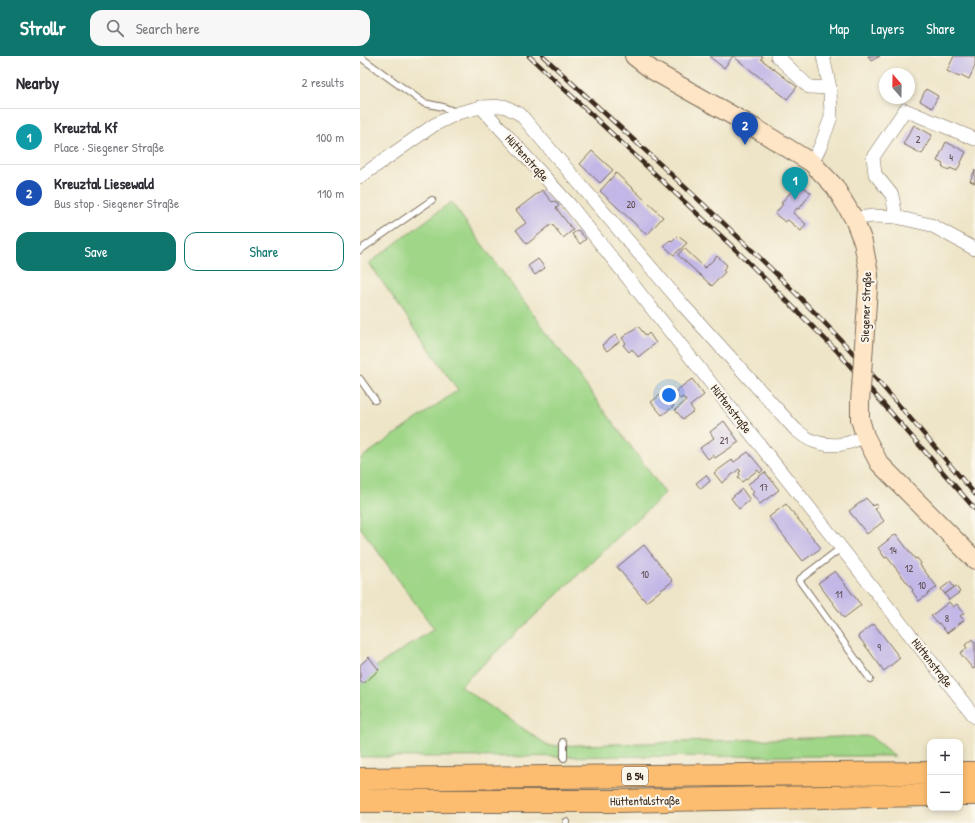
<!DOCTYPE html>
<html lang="en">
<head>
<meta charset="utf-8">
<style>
	:root { --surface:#fff; --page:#f7f7f7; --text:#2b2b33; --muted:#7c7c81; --line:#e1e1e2; --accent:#0f766e }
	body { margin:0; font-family:"Patrick Hand",sans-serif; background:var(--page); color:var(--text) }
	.controls { position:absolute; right:12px; bottom:12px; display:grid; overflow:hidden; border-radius:8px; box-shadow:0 2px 6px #0003 }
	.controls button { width:36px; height:36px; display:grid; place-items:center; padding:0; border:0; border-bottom:1px solid var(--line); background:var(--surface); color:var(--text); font:20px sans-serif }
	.compass { position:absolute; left:519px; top:12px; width:36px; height:36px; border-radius:50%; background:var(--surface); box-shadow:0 2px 6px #0003; rotate:340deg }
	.you { position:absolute; left:309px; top:339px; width:14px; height:14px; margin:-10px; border:3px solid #fff; border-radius:50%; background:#1a73e8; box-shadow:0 0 0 6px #1a73e833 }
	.badge { display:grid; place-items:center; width:26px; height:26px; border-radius:50%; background:var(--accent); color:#fff; font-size:13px; font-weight:700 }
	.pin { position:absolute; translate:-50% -33px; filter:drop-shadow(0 1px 2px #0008) }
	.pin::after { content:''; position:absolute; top:21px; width:14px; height:12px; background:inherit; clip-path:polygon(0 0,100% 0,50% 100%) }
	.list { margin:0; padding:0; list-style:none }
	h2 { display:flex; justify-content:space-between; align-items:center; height:52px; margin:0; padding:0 16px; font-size:17px }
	h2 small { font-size:13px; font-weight:400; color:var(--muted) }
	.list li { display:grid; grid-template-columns:26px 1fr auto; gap:12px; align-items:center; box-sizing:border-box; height:56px; padding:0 16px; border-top:1px solid var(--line) }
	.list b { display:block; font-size:15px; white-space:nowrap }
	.list p { margin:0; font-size:13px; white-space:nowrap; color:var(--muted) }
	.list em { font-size:13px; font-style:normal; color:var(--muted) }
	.actions { display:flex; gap:8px; padding:12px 16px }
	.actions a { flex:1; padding:9px 0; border:1px solid var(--accent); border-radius:12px; text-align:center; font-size:14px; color:var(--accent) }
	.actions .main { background:var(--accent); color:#fff }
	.icon { flex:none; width:22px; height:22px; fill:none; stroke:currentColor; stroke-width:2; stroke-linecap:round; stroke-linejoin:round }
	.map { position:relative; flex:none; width:615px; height:767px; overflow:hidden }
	header { display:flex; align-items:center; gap:24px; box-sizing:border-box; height:56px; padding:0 20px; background:var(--accent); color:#fff }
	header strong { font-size:19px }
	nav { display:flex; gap:22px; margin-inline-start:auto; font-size:14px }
	.search { width:280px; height:36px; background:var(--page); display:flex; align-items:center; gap:10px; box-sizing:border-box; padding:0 14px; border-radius:12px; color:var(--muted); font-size:15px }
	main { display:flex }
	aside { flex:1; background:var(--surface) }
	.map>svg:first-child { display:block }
	.green { fill:#9fd687; stroke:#6d8052 }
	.building { fill:#c2b7e6 }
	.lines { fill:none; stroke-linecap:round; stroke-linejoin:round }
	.lane-casing { stroke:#7a6b5a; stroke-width:8 }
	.street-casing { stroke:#7a6b5a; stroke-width:14 }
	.secondary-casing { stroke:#7a6b5a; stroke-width:20 }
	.highway-casing { stroke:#7a6b5a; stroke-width:24 }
	.lane { stroke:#fff; stroke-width:6 }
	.street { stroke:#fff; stroke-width:13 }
	.secondary { stroke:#fee5c5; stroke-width:18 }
	.highway { stroke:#fcbd6f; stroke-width:22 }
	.rail-casing { stroke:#3b2a1e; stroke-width:4.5 }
	.rail { stroke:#fbf7ec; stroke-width:3; stroke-dasharray:9; stroke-linecap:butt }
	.secondary-bridge-casing { stroke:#7a6b5a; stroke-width:20; stroke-linecap:butt }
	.secondary-bridge { stroke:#fee5c5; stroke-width:18 }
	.labels { text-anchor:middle; stroke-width:4; stroke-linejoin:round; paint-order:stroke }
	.number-label { font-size:10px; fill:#5d4d50 }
	.shield { fill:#fbf7ec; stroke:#75685c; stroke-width:1 }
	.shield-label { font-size:11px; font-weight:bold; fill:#3b2a1e }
	.street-label { font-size:12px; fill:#3b2a1e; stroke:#fbf7ec }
</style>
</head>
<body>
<header>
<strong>Strollr</strong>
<div class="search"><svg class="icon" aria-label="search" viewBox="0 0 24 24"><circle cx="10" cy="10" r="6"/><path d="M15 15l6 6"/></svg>Search here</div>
<nav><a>Map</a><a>Layers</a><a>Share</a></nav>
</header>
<main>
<aside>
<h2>Nearby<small>2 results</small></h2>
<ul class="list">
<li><span class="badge" style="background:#0f9aa8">1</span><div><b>Kreuztal Kf</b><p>Place · Siegener Straße</p></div><em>100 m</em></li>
<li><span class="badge" style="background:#1a4fb4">2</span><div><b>Kreuztal Liesewald</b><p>Bus stop · Siegener Straße</p></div><em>110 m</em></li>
</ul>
<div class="actions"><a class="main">Save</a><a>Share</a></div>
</aside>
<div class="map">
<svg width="615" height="767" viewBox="0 0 615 767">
	<rect width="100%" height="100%" fill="#fbf7ec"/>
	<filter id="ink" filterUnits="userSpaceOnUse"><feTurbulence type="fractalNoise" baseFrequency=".025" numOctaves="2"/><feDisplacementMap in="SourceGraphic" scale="8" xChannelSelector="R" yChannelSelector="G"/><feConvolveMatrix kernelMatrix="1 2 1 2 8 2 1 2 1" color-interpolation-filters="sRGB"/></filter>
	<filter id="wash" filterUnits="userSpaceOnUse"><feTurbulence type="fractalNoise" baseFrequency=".012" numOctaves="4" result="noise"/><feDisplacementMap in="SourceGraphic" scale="16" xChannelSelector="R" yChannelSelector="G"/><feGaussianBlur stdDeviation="0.9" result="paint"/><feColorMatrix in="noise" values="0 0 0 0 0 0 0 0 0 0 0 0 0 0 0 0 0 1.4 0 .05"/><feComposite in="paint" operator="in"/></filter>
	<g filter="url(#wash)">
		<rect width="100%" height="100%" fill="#eee5c8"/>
		<!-- green -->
		<polygon class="green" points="91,146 305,437 100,630 189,690 510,680 535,700 0,701 0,621 74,573 0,471 0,403 98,334 9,207"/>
		<g id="blocks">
			<!-- building -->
			<g class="building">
				<polygon points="351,0 403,0 401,3 437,31 427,43 373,0 364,12 350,1"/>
				<polygon points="508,0 520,0 511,5"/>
				<polygon points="594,0 615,0 615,10 609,23 601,19 599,21 587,15"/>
				<polygon points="566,33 578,40 572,52 560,45"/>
				<polygon points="554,69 572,79 562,98 543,88"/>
				<polygon points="586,86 606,96 597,115 590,112 589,114 582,111 583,108 577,105"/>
				<polygon points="232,95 253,114 240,127 220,108"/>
				<polygon points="615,114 615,127 610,125"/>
				<polygon points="256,117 303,161 287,179 240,135"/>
				<polygon points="439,127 451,137 439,153 437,152 433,157 446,168 441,175 428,164 425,166 415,158 423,148 421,147"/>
				<polygon points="182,134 192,146 195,145 199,150 196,152 213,174 203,182 192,168 167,188 156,174 166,167 156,154"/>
				<polygon points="218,174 226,183 220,188 212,178"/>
				<polygon points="318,180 327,187 314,199 304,190 310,184 312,186"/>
				<polygon points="324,192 345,212 357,200 367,209 363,214 365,216 352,230 318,199"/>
				<polygon points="178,203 185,212 175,219 168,210"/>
				<polygon points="278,270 286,280 289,277 296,287 278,301 272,293 269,296 263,289 266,287 262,282"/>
				<polygon points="255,279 260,285 247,295 242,289"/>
				<polygon points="332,323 344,339 330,350 334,355 323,363 315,354 326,345 323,341 320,343 315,337 318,335 317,334"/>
				<polygon points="303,337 314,350 302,359 291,346"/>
				<polygon points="364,365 379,386 355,402 353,399 348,403 340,392 354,382 350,376"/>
				<polygon points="388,396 403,414 400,417 398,414 382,426 378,421 380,419 379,416 381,415 379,413 362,427 354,417 372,404 374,406"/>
				<polygon points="405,416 419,434 400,448 392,438 394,436 388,428"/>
				<polygon points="346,419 350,425 341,433 336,427"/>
				<polygon points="382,433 390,444 379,453 371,442"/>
				<polygon points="506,442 513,450 515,448 518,451 515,453 524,465 507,478 489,455"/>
				<polygon points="426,448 461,492 443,505 409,461"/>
				<polygon points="536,478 555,503 557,502 561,507 560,509 577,531 559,545 552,535 553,534 527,501 525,502 518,492"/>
				<polygon points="284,489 313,525 286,546 257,511"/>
				<polygon points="475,515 501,549 484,562 458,527"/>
				<polygon points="590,526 594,531 585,538 581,533"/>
				<polygon points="596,530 600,536 589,544 585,538"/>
				<polygon points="589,546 593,551 597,548 604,557 600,560 604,564 587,577 579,567 578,568 571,560"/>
				<polygon points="514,568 540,602 524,615 498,580"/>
				<polygon points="612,583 615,587 615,612 613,613 600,597 607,592 605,589"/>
				<polygon points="9,601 19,614 3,628 0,625 0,609"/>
			</g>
		</g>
	</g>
	<g filter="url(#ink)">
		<use href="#blocks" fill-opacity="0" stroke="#7a6b5a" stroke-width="1"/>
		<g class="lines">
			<defs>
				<g id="lane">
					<polyline points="0,1 64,47 83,51 96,56"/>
					<polyline points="0,194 72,144"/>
					<polyline points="0,323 15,344"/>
					<polyline points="481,492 439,524 510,623"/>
					<polyline points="204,702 204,686"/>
					<polyline points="206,766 206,767"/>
				</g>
				<g id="street">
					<polyline points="417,0 449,31 470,32"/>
					<polyline points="121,51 210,149 615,661"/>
					<polyline points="452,107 461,89 471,61 470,32 463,0"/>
					<path d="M0,121l74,-52 24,-12 23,-6 23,-1 16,8 163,191 112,124c5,4 12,10 18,12 20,7 34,4 52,-5"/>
					<polyline points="536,161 532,139 515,118 513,101 545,54 615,83"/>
					<polyline points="494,163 512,160 536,161 571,169 615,193"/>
				</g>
				<g id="secondary">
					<polyline points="274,0 292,14 400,75 452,107 475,131 494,163 503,186 509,218"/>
					<polyline points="500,346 500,363 505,380 519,407 615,504"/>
				</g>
				<g id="highway">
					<polyline points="600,717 615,717"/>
					<polyline points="0,723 570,717"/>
					<polyline points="600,738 615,738"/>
					<polyline points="0,745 257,745 570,739"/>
				</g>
			</defs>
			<!-- lane casing -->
			<use href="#lane" class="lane-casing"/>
			<!-- street casing -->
			<use href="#street" class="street-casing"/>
			<!-- secondary casing -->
			<use href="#secondary" class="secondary-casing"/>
			<!-- highway casing -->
			<use href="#highway" class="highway-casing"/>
			<!-- lane -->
			<use href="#lane" class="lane"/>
			<!-- street -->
			<use href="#street" class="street"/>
			<!-- secondary -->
			<use href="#secondary" class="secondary"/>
			<!-- highway -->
			<use href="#highway" class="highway"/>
			<defs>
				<g id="rail">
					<polyline points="169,0 377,195 477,295 615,453"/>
					<path d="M183,0c99,93 203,183 296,282 47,50 91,104 136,156"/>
				</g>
			</defs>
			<!-- rail casing -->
			<use href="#rail" class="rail-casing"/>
			<!-- rail -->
			<use href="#rail" class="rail"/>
			<defs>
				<polyline id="secondary-bridge" points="500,346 509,218"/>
			</defs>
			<!-- secondary-bridge casing -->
			<use href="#secondary-bridge" class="secondary-bridge-casing"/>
			<!-- secondary-bridge -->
			<use href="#secondary-bridge" class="secondary-bridge"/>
		</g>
	</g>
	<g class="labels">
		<!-- number labels -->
		<g class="number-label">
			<text x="558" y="87">2</text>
			<text x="591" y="105">4</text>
			<text x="271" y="152">20</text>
			<text x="364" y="388">21</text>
			<text x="404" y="435">17</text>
			<text x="533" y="498">14</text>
			<text x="549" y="516">12</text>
			<text x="285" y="522">10</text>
			<text x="562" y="533">10</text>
			<text x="479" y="542">11</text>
			<text x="587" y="566">8</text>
			<text x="519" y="595">9</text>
		</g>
		<!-- shield labels -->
		<rect class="shield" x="262" y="711" width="26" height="18" rx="3"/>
		<g class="shield-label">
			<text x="275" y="724">B 54</text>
		</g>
		<!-- street labels -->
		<g class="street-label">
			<text transform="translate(167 102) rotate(48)" y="4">Hüttenstraße</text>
			<text transform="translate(506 251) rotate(-88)" y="4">Siegener Straße</text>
			<text transform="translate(371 353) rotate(52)" y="4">Hüttenstraße</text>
			<text transform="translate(572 607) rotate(52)" y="4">Hüttenstraße</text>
			<text transform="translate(285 745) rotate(-1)" y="4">Hüttentalstraße</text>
		</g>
	</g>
</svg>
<div class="controls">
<button>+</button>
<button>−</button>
</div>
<svg class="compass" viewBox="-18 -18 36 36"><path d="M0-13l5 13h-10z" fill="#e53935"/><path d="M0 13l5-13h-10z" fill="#7c7c81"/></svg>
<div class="you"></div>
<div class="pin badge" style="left:435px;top:144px;background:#0f9aa8">1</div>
<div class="pin badge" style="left:385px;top:89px;background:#1a4fb4">2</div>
</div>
</main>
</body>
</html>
